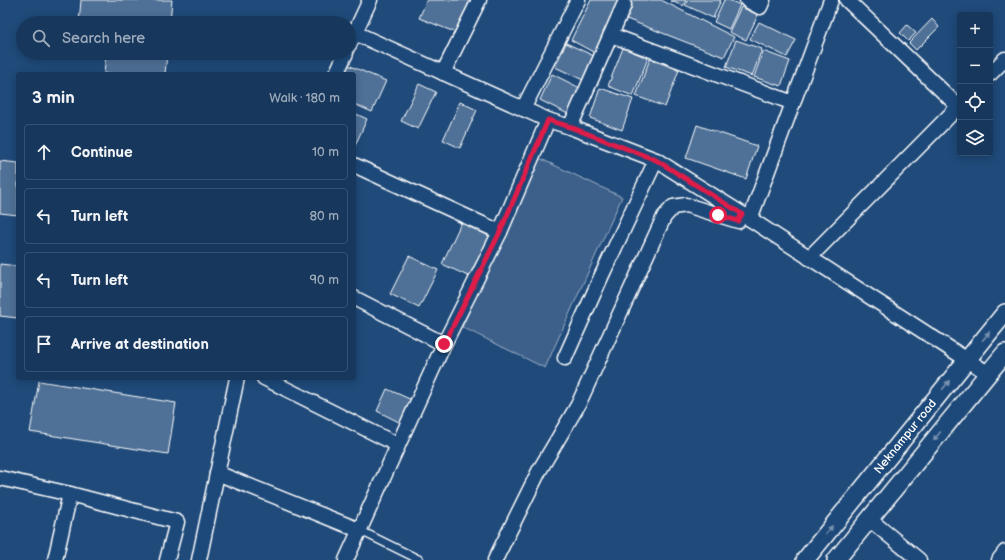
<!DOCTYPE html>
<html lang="en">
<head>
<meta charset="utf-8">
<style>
	:root { --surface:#17385c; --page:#244365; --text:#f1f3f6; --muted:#9eacbb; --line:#365272 }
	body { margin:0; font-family:"Balsamiq Sans",sans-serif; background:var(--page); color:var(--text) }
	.controls { position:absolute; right:12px; top:12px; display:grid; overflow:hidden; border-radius:4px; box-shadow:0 2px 10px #0003 }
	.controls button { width:36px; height:36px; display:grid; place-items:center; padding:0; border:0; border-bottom:1px solid var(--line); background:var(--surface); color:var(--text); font:20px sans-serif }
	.stop { position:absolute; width:12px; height:12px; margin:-9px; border:3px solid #e11d48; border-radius:50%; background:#fff }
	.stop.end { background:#e11d48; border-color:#fff; box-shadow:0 1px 4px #0008 }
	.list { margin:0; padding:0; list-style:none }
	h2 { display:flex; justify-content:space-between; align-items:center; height:52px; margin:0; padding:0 16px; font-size:17px }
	h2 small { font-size:13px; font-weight:400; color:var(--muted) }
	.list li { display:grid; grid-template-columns:26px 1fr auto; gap:12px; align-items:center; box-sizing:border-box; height:56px; margin:0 8px 8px; padding:0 8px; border:1px solid var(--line); border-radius:4px }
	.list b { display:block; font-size:15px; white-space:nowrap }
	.list em { font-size:13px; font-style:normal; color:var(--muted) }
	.icon { flex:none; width:22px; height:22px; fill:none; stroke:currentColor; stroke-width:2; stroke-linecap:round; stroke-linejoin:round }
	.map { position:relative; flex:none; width:1005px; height:560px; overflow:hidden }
	.search { position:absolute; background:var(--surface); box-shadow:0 2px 10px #0003; left:16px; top:16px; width:340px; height:44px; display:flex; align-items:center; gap:10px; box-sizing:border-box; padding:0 14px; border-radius:22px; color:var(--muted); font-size:15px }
	.panel { position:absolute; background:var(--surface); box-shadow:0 2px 10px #0003; left:16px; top:72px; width:340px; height:308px; border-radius:4px }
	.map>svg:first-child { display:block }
	.green { fill:#3c618b; stroke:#9eb0c5 }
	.building { fill:#507197; stroke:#fff }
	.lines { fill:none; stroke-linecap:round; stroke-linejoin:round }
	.service-casing { stroke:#fff; stroke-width:10 }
	.minor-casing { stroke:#fff; stroke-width:17 }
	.tertiary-casing { stroke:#fff; stroke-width:20 }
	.service { stroke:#1f4a7a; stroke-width:7 }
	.minor { stroke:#1f4a7a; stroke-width:14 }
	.tertiary { stroke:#1f4a7a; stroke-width:17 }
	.oneway { fill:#7992af }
	.route { stroke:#e11d48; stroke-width:5 }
	.labels { text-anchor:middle; stroke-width:3; stroke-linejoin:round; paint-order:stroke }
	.street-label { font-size:12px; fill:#fff; stroke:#1f4a7a }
</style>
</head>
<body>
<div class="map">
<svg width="1005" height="560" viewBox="0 0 1005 560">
	<rect width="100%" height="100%" fill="#1f4a7a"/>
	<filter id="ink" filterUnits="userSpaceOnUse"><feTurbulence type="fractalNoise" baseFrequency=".025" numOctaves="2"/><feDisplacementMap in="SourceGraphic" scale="8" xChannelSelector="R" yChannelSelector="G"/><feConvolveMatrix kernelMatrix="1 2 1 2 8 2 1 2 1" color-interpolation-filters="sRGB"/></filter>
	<g filter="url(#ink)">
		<!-- green -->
		<polygon class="green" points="539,158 622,197 545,368 462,327"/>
		<!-- building -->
		<g class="building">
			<polygon points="81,0 172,0 170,23 79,23"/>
			<polygon points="427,0 470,0 457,33 419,18"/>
			<polygon points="591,0 622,0 595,53 571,40"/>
			<polygon points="633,0 661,0 734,37 724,57 624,18"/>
			<polygon points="671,0 686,0 683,6 671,1"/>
			<polygon points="688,0 721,0 713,18 685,5"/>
			<polygon points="724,0 729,0 740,5 729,29 714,22"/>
			<polygon points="741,7 758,15 746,40 729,32"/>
			<polygon points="932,19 939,27 916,50 909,43"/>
			<polygon points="759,22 796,40 787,57 750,39"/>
			<polygon points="907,25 916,33 908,41 900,33"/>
			<polygon points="736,40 762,49 752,76 726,67"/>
			<polygon points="566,43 594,56 583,80 555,67"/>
			<polygon points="623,48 648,58 633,96 608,86"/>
			<polygon points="763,51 790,61 781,86 754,77"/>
			<polygon points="106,53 167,53 165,74 104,74"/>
			<polygon points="650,59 679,70 665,107 636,96"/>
			<polygon points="348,65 386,81 372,112 354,104 354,74 344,74"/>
			<polygon points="552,74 580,88 568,114 540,100"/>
			<polygon points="419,84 436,92 418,129 401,121"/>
			<polygon points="600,88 633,99 622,130 590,118"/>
			<polygon points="460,102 477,110 460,148 443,140"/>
			<polygon points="354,113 367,119 354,148"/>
			<polygon points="697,125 757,146 746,179 686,158"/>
			<polygon points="0,161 18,163 18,215 0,213"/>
			<polygon points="461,223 490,236 472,278 442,264"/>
			<polygon points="409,256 438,270 419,308 390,294"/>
			<polygon points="0,264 18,266 18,318 0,316"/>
			<polygon points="39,381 176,403 168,454 30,432"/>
			<polygon points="387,389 412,400 401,423 377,411"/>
		</g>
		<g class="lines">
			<defs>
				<polyline id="service" points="359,530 420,560"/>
				<g id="minor">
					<polyline points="747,0 760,7 763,0"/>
					<polyline points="847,0 958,106"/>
					<polyline points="355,33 548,120 570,127 656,160 750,219 989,374"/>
					<polyline points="611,35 793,103"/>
					<polyline points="349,45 370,0"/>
					<polyline points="443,73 479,0"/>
					<polyline points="336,74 346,53"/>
					<polyline points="990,74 1005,59"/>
					<polyline points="523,109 578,0"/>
					<polyline points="570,127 624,5"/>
					<polyline points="354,165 500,232 548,120"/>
					<polyline points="750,219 831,0"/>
					<polyline points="809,258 960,105"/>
					<polyline points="354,298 444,344 500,232"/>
					<polyline points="565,358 601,277 656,160"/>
					<polyline points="264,378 398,445"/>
					<polyline points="217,473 359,530"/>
					<polyline points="0,478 70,494"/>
					<polyline points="869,519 919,560"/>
					<polyline points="55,560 70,494 177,522 167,560"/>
					<polyline points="199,560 237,378"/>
					<polyline points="346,560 444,344"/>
					<polyline points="495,560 539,471 578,405 664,217 673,207 686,205 738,221 742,214"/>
					<polyline points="999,560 1005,552"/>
				</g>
				<g id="tertiary">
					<path id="s1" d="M805,560l200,-247"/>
					<polyline points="836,560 1005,353"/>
				</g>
			</defs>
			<!-- service casing -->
			<use href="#service" class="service-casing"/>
			<!-- minor casing -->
			<use href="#minor" class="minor-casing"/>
			<!-- tertiary casing -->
			<use href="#tertiary" class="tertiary-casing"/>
			<!-- service -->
			<use href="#service" class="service"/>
			<!-- minor -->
			<use href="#minor" class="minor"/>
			<!-- tertiary -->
			<use href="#tertiary" class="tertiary"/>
		</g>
		<!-- one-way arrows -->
		<defs><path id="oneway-solid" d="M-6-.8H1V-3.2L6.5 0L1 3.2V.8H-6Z"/></defs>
		<g class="oneway">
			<use href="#oneway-solid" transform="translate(986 336) rotate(-51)"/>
			<use href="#oneway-solid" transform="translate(946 385) rotate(-51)"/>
			<use href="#oneway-solid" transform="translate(937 436) rotate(130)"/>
			<use href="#oneway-solid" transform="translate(829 530) rotate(-51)"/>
		</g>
	</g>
	<g class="lines" filter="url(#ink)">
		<!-- route -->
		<polyline class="route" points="444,344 500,232 548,120 570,127 656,160 742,214 738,221 718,215"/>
	</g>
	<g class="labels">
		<!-- street labels -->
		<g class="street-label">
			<text dy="4" stroke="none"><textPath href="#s1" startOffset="159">Neknampur road</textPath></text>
		</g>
	</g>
</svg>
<div class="controls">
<button>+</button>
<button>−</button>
<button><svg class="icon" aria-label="locate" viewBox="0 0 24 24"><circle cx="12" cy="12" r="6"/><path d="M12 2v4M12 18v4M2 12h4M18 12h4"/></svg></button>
<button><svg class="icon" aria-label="layers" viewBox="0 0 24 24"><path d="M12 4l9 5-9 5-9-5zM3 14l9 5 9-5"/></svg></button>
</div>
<div class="stop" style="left:718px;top:215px"></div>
<div class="stop end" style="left:444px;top:344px"></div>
<div class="search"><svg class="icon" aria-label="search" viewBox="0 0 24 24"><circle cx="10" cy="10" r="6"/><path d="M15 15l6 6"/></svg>Search here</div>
<section class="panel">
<h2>3 min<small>Walk · 180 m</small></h2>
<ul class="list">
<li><svg class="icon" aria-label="ahead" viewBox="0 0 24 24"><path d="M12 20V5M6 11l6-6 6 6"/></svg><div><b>Continue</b></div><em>10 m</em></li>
<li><svg class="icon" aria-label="left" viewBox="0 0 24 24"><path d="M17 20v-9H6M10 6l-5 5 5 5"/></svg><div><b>Turn left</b></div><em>80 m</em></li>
<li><svg class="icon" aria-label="left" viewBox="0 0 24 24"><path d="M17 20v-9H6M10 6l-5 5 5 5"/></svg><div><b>Turn left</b></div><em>90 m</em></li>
<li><svg class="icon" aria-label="arrive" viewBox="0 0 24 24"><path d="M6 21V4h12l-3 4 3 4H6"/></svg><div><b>Arrive at destination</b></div></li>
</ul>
</section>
</div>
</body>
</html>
